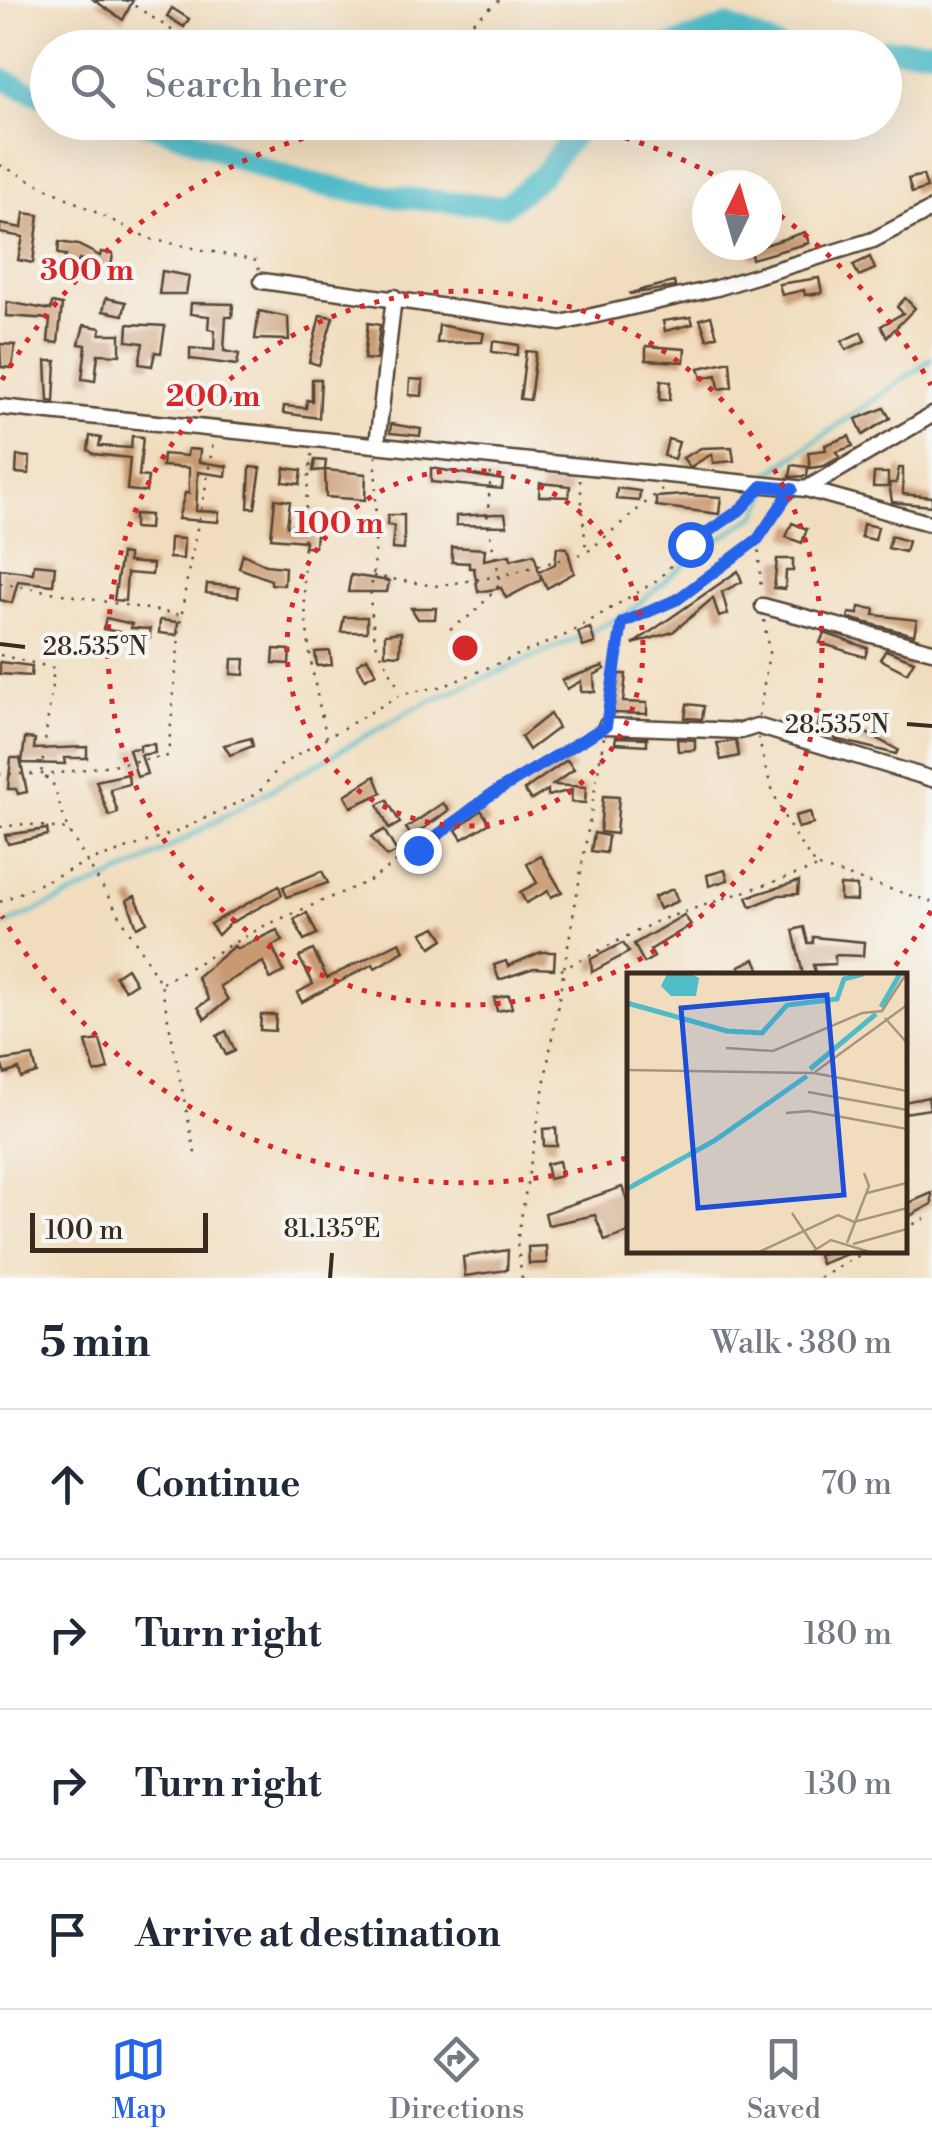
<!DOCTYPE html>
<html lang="en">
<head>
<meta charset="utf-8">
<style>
	:root { --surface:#fff; --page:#f6f6f7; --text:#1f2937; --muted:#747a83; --line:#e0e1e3; --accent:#2563eb }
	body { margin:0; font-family:"Libre Bodoni",serif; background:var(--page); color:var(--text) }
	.compass { position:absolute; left:692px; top:170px; width:90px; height:90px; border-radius:50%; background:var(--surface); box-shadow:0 10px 40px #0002; rotate:5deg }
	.scale { position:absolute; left:30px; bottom:25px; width:178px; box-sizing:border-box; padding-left:10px; border:5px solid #3b2a1e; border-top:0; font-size:28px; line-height:35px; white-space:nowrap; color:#3b2a1e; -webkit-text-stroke:8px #f6f6f2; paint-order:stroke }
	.stop { position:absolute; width:30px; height:30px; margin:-22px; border:8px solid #2563eb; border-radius:50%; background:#fff }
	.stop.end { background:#2563eb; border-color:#fff; box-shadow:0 2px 10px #0008 }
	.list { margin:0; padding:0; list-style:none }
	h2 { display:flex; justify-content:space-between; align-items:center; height:130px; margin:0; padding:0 40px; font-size:42px }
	h2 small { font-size:32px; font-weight:400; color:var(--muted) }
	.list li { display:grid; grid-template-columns:65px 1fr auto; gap:30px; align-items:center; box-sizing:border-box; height:150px; padding:0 40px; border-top:2px solid var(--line) }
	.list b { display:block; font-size:38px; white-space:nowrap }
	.list em { font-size:32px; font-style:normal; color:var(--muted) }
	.icon { flex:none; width:55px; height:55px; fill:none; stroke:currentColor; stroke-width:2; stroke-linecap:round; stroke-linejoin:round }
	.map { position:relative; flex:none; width:932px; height:1278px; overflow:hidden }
	.search { position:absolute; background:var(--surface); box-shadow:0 10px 40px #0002; left:30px; right:30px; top:30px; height:110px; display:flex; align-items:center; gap:25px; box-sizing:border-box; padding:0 35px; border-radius:55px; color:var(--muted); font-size:38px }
	.sheet { height:730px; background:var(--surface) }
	nav { display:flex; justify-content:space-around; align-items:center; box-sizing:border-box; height:140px; border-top:2px solid var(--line); background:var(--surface); font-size:28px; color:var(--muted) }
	nav a { display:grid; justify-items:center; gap:5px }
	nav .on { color:var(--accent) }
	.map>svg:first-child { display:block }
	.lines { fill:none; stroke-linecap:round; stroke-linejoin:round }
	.stream { stroke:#4fbcc8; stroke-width:4 }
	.river { stroke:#4fbcc8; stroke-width:22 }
	.building { fill:#c99a71 }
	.minor-casing { stroke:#564536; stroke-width:19 }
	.path { stroke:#564536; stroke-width:2.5; stroke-dasharray:2.5 8; stroke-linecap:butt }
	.minor { stroke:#fff; stroke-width:14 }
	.route { stroke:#2563eb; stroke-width:12 }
	.ticks { fill:none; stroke:#3b2a1e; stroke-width:4 }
	.ring { fill:none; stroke:#d62828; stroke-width:5; stroke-dasharray:5 10 }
	.inset-river { fill:none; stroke:#4fbcc8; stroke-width:5 }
	.inset-road { fill:none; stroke:#a8957e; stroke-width:2.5 }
	.view { fill:#1d4ed8; fill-opacity:0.15; stroke:#1d4ed8; stroke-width:5 }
	.inset-edge { fill:none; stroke:#3b2a1e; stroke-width:5 }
	.ticks-label { font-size:25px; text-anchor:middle; fill:#3b2a1e; stroke:#f6f6f2; stroke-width:8; stroke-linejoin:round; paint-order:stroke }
	.centre { fill:#d62828; stroke:#f6f6f2; stroke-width:5 }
	.ring-label { font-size:30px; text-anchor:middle; font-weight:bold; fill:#d62828; stroke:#f6f6f2; stroke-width:8; stroke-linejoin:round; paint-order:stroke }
</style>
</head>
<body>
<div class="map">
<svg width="932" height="1278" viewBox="0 0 932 1278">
	<rect width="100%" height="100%" fill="#f6f6f2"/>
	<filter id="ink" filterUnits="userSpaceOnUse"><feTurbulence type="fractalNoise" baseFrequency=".01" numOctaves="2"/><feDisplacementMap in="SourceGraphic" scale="20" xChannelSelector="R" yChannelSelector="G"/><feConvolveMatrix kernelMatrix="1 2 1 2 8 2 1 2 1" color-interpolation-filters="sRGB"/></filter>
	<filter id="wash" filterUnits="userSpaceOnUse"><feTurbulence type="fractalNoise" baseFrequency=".0048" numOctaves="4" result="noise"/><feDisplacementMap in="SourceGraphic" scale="40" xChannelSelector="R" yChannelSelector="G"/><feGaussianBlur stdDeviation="2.25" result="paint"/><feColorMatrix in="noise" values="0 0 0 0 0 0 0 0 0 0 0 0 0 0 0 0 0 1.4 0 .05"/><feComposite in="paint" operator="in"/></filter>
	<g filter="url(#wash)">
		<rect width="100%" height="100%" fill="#f1ddbe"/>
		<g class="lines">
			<!-- stream -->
			<g class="stream">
				<polyline points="770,483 767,475 932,359"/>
				<polyline points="590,632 628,613 693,557 758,514 768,492"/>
				<polyline points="0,927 137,866 415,708 582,636"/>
			</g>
			<!-- river -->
			<g class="river">
				<polyline points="665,48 727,26 779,48"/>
				<polyline points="884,49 932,49"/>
				<polyline points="0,78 48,99"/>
				<path d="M140,122c47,12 90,35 136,51 71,23 153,28 228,33l37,-30 43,-54"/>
			</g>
		</g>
		<g id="blocks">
			<!-- building -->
			<g class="building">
				<polygon points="94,0 133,0 123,20"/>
				<polygon points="172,8 189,19 184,27 167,16"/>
				<polygon points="489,32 494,41 481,48 459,48"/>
				<polygon points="923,175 927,188 912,193 908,179"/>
				<polygon points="24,213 39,215 33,263 18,260 23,237 0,233 0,224 22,228"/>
				<polygon points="805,232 809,243 752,259 750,250"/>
				<polygon points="59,242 78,245 100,256 101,252 113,254 111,267 79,259 72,282 59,278 66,255 58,254"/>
				<polygon points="870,257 875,269 859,276 853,265"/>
				<polygon points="162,271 189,276 186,294 159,294"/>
				<polygon points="819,278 822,293 805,295 804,290 782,295 779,284"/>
				<polygon points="674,282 675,287 629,294 644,289"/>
				<polygon points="106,298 126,302 123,315 103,311"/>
				<polygon points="905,298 915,308 887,337 881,326 903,313 897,307"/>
				<polygon points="7,302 51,310 52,303 62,305 58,343 48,342 50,319 6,316"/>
				<polygon points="191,303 233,304 232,317 226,317 224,351 239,354 237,365 190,359 190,348 214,350 215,330 208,329 209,316 190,314"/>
				<polygon points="259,311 288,317 289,340 255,339"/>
				<polygon points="320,315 333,317 319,365 309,362"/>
				<polygon points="711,316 717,336 707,339 700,319"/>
				<polygon points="691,317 693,324 665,331 663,321"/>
				<polygon points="368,323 380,325 376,360 364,359"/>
				<polygon points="128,324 165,326 161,353 155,352 152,366 139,364 143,343 127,341"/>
				<polygon points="84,325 101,328 100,334 120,334 120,355 98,354 95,381 82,379 86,345 79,344"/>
				<polygon points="439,325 484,333 482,342 437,343"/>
				<polygon points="861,332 865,341 846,350 842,341"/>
				<polygon points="493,341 519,345 517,355 492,352"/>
				<polygon points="0,344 15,345 12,368 1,367"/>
				<polygon points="646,346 685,349 684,362 646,360"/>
				<polygon points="526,351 536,352 530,400 520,399"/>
				<polygon points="46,361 56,361 54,402 48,401"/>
				<polygon points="730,361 732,387 719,389 717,375 702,378 699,368"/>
				<polygon points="312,379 321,379 319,418 283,413 284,406 306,408 307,400 312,401"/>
				<polygon points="410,379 423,380 422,396 409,395"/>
				<polygon points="661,380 671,382 670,400 660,400"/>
				<polygon points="184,392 241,401 241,404 182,403"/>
				<polygon points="884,408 890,418 863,435 856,419"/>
				<polygon points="391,424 421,429 420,436 390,433"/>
				<polygon points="90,436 101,438 99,446 131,448 132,436 143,437 139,476 148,477 146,492 127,490 130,458 94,454 88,450"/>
				<polygon points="849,436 853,446 836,452 840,457 824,466 810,468 808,452 826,450 825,445"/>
				<polygon points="668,439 679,442 674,459 664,456"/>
				<polygon points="732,447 734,461 713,463 712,454 690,467 683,458 701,448"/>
				<polygon points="188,449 200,450 199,462 227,466 226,476 198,472 196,511 219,512 218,522 178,519 185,493 189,493 189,468 162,466 163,454 187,456"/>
				<polygon points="17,456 30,457 29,474 16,473"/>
				<polygon points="315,460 326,461 325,470 366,474 365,500 326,497 325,470 313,471"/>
				<polygon points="792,465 808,467 807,476 790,477"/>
				<polygon points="250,467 261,468 255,508 248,508"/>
				<polygon points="285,468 302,470 300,484 283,482"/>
				<polygon points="431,468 503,480 502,489 431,482"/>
				<polygon points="899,468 903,468 903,494 932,497 932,506 892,502 889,483 896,483"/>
				<polygon points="874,473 888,473 888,487 873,487"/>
				<polygon points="540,483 570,486 569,497 539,496"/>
				<polygon points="617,488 640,491 639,501 616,499"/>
				<polygon points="685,495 721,497 719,514 656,506 656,497"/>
				<polygon points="275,499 290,501 287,526 316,532 315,547 304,547 305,541 271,538"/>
				<polygon points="134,514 150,515 149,529 134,528"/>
				<polygon points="495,514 505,514 507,526 456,525 456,516"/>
				<polygon points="388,515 404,515 404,550 392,549 394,526 387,525"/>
				<polygon points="792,523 807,529 802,543 786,537"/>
				<polygon points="863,524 878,527 875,540 861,537"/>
				<polygon points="891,536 908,541 905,552 888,548"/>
				<polygon points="170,538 184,539 183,559 169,558"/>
				<polygon points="452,547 485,549 484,560 510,555 511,560 534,554 539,572 555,564 557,547 567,548 574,573 547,588 540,574 541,580 506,598 501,588 478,592 474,568 469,568 469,563 452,562"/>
				<polygon points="121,554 128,555 128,562 153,564 152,575 127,573 125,601 114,600"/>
				<polygon points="243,554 266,565 285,567 284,585 271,584 271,580 239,568"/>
				<polygon points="777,559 793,559 793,571 786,571 785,589 774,588"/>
				<polygon points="34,564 55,566 53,585 18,581 12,603 0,600 0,569 33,573"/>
				<polygon points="738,571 742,582 722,592 728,614 719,617 713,598 673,632 633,644"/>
				<polygon points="351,575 389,581 387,592 348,592"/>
				<polygon points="207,584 239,587 238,597 206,593"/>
				<polygon points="859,607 875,609 874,615 917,620 914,635 848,618 849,613 858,614"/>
				<polygon points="411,608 436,608 435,619 418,619"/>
				<polygon points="344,617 367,617 367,632 341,632"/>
				<polygon points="106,618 132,624 131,628 150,629 150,638 103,629"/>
				<polygon points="160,620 178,622 177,635 159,633"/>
				<polygon points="590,628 595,643 583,647 578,632"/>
				<polygon points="401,632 400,655 385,654 385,634"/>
				<polygon points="824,633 868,648 865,657 820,643"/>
				<polygon points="274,649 290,650 289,664 273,663"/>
				<polygon points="886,650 914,661 907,673 880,659"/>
				<polygon points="330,651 332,665 317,666 315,652"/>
				<polygon points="367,658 376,673 365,679 357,664"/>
				<polygon points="232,659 245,659 244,675 231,674"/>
				<polygon points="0,662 32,666 31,676 0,674"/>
				<polygon points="603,666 605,669 594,675 595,692 581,692 581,681 567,689 562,680"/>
				<polygon points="616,674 626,674 623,702 647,703 647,714 612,713"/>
				<polygon points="687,704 704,706 702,719 685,718"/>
				<polygon points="550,714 558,728 529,750 521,737"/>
				<polygon points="821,714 838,719 834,731 855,729 868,734 898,750 896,754 836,739 829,732 834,731 818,726"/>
				<polygon points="616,737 647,738 647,745 615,743"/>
				<polygon points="25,738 35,739 34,749 87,747 87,758 64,758 65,764 22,763"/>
				<polygon points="251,738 253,746 230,755 224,745"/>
				<polygon points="677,739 695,740 695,750 678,751"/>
				<polygon points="736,741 739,756 721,760 717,743"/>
				<polygon points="154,744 155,753 141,755 147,774 137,777 129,749 139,748 140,752 140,745"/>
				<polygon points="11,758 20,758 27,792 18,794 16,789 8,789"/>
				<polygon points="567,760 574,769 553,785 586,787 585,803 571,802 572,790 548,796 548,790 531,800 524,790"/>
				<polygon points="128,774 129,784 110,789 118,813 109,816 96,781"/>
				<polygon points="375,776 382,793 351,807 345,795"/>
				<polygon points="603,796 619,797 616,834 600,832"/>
				<polygon points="387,800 400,823 389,829 378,805"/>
				<polygon points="443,803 449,810 412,837 406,828"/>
				<polygon points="481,810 490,823 462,839 456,830"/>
				<polygon points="810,812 813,824 798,828 795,816"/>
				<polygon points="47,829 48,835 8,844 5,835"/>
				<polygon points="384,830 397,852 387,857 371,837"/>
				<polygon points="594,833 608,836 606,853 591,851"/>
				<polygon points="541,856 562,892 551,897 548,891 526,903 520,892 537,883 527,864"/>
				<polygon points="725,870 728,880 709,886 707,875"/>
				<polygon points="322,871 328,883 287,897 283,887"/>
				<polygon points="799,881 798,894 779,895 751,907 747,897"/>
				<polygon points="840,885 857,886 857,901 840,900"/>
				<polygon points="279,886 282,895 229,924 218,935 210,924"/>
				<polygon points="673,889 678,901 659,909 654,897"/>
				<polygon points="135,896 147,922 137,927 127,900"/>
				<polygon points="307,913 317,934 304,940 294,919"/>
				<polygon points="684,915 691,925 650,950 654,957 644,963 634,944"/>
				<polygon points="436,927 444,939 431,947 422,933"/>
				<polygon points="804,927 808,943 813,943 813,937 864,942 863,956 835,955 835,964 813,965 815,972 803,975 793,930"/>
				<polygon points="277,930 283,941 272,946 284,972 270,979 263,962 220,986 228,1000 205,1019 198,1007 209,1000 197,977 234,946 237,949"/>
				<polygon points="400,942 404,951 375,968 373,964 302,1002 297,993 313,984 299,957 313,950 327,978"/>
				<polygon points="623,943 629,952 592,972 591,959"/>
				<polygon points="541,952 555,952 554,969 534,968 499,980 494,965 506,961 508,966"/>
				<polygon points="755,959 761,972 744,976 739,966"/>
				<polygon points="127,968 136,983 125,990 115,976"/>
				<polygon points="509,995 512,1008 497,1011 494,998"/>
				<polygon points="261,1015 276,1015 275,1031 260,1030"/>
				<polygon points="226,1031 235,1051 226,1055 217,1036"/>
				<polygon points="100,1040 108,1069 95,1073 86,1042"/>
				<polygon points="33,1056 37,1073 21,1078 19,1069 5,1074 0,1061"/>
				<polygon points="928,1097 930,1109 904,1113 904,1102"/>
				<polygon points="556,1128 557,1146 544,1146 543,1129"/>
				<polygon points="559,1161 562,1176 549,1179 546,1164"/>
				<polygon points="622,1187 630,1207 630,1232 605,1241 595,1215 548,1225 545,1213"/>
				<polygon points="932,1193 932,1204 904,1219 904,1205"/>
				<polygon points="546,1246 547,1263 529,1264 528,1247"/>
				<polygon points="508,1250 507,1270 465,1276 463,1257"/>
				<polygon points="830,1250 854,1250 855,1251 821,1264 818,1255"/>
			</g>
		</g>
	</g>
	<g filter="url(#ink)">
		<use href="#blocks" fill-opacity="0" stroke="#564536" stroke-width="2.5"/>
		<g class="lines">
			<defs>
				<g id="minor">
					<polyline points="262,281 561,323 717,288 873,240 932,209"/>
					<polyline points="0,407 806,489 932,524"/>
					<polyline points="377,444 394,297"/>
					<polyline points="806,489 932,415"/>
					<polyline points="763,606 932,651"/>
					<polyline points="606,726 741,731 757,726 932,779"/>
				</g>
			</defs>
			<!-- minor casing -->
			<use href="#minor" class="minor-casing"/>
			<!-- path -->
			<g class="path">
				<polyline points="126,0 199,48"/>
				<polyline points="440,48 500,0"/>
				<polyline points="0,165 150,239 257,261 259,270"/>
				<path d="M312,454c-15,96 -10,189 15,283"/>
				<polyline points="376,456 375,558 370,598 375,642 400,691"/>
				<polyline points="580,480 586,551"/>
				<polyline points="758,540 761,592"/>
				<polyline points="373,576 435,586 500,576 586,553 662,489"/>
				<polyline points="0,583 181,615 168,756 54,774 0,774"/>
				<path d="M182,613c7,-59 24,-114 31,-173"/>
				<polyline points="450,629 474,613 501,583 487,522 491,471"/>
				<polyline points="0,655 54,668 41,775 52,781 68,830 161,984 196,1158"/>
				<polyline points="608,714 622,623 679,599 758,539 786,498"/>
				<polyline points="759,716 769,653 764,620"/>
				<polyline points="0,827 26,824 68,830"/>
				<polyline points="819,867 932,902"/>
				<polyline points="0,902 87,862 176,832 258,793 282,764 402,694 444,686 568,634 658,580 690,544 751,499"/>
				<path d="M561,970l96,-49 161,-54c-32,-37 -51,-81 -59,-129"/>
				<polyline points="162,983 264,926 371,880 489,796 595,733"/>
				<polyline points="904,1229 932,1215"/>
				<polyline points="522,1278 517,1242 604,737"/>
				<polyline points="820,1278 868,1250"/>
			</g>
			<!-- minor -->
			<use href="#minor" class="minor"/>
		</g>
	</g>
	<g class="lines" filter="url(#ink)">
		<!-- route -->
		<polyline class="route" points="418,850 489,796 606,726 622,623 678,599 758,539 792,489 762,486 740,510 690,544"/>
	</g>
	<!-- ticks -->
	<path class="ticks" d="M0,644l25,3M907,724l25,2M330,1278l2,-25"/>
	<!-- distance rings -->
	<g class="ring">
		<circle cx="465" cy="648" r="178"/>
		<circle cx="465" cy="648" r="357"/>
		<path d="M931 911A535 535 0 0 1 889 974M626 1158A535 535 0 0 1 2 916M2 380A535 535 0 0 1 363 123M567 123A535 535 0 0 1 732 185M768 207A535 535 0 0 1 931 385"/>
	</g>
	<!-- overview -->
	<g transform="translate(627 973)">
		<rect width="280" height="280" fill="#f1ddbe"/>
		<path d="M40,1h31l-5,1 6,3 -3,18h-25l-10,-10z" fill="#4fbcc8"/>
		<path class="inset-river" d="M0,30l100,28 35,2 25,-28 50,-6 7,-20 19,-5M254,34l19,-33M183,96l66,-55M0,216l87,-48 93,-65"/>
		<path class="inset-road" d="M258,45l22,25M99,75l47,3 89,-38 20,-2 24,-37M0,97l187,3 93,18M188,99l92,-67M181,119l99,18M159,140l23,-2 98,18M240,220l40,-10M165,240l24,36M220,270l22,-57 -5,-13M226,271l54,-15M132,279l79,-37 16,7 53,-14M185,279l19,-12 39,12"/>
		<path class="view" d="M200,22l17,200 -146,13 -17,-200z"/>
		<rect width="280" height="280" class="inset-edge"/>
	</g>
	<g class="ticks-label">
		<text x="95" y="655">28.535°N</text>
		<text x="837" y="733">28.535°N</text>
		<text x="332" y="1237">81.135°E</text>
	</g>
	<circle cx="465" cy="648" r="15" class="centre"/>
	<g class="ring-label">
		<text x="87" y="280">300 m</text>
		<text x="213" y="406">200 m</text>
		<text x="339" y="533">100 m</text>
	</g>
</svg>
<svg class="compass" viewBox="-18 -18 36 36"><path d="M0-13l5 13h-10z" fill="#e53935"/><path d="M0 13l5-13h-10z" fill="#747a83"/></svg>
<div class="scale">100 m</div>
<div class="stop" style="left:690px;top:544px"></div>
<div class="stop end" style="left:418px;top:850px"></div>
<div class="search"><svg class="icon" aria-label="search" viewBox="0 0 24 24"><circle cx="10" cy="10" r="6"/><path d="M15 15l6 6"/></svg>Search here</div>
</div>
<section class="sheet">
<h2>5 min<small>Walk · 380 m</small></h2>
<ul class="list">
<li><svg class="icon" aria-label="ahead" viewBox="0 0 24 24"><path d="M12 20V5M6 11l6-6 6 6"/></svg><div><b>Continue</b></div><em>70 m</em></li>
<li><svg class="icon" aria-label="right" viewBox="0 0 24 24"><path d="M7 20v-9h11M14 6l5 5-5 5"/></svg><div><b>Turn right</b></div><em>180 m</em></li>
<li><svg class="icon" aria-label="right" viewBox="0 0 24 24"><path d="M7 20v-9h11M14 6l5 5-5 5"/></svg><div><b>Turn right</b></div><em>130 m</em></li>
<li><svg class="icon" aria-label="arrive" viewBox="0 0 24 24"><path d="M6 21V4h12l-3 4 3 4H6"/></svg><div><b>Arrive at destination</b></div></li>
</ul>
</section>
<nav>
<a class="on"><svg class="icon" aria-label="map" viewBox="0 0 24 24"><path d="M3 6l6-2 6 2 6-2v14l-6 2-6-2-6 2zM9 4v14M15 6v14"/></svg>Map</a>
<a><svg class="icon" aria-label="directions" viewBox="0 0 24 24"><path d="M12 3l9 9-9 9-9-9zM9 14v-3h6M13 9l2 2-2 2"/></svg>Directions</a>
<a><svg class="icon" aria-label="saved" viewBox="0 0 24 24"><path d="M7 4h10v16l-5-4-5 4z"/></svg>Saved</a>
</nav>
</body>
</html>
